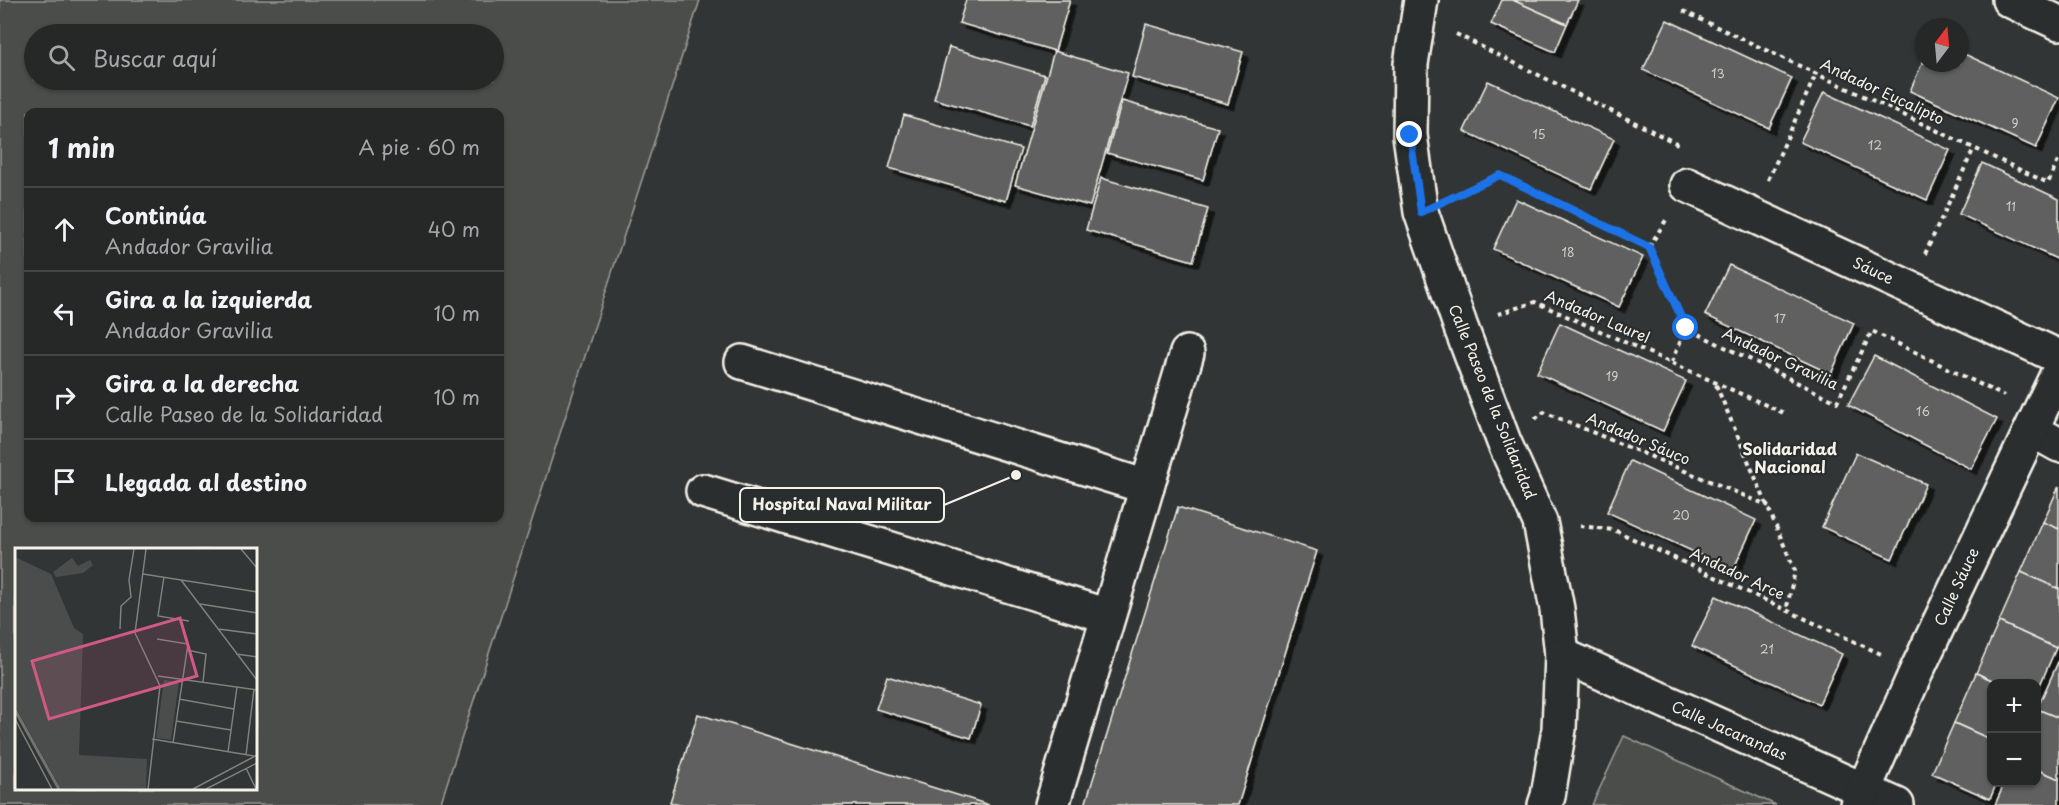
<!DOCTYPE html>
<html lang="es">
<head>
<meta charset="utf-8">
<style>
	:root { --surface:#262828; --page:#323434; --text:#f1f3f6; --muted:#a4a6a8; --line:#424445 }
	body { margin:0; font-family:"Playpen Sans",sans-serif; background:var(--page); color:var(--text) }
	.controls { position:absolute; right:18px; bottom:18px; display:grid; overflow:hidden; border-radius:12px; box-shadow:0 2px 4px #0004 }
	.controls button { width:54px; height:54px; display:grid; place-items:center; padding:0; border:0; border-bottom:2px solid var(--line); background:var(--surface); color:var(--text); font:30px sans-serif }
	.compass { position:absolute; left:1915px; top:18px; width:54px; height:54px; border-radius:50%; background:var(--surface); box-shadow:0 2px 4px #0004; rotate:16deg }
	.stop { position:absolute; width:18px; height:18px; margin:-14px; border:4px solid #1a73e8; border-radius:50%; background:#fff }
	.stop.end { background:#1a73e8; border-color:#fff; box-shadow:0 2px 6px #0008 }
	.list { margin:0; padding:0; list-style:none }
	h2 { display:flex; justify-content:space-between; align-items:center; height:78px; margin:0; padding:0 24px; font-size:26px }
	h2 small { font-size:20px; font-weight:400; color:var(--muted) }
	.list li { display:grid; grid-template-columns:39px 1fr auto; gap:18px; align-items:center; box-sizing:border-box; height:84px; padding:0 24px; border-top:2px solid var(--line) }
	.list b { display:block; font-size:22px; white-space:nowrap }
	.list p { margin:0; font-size:20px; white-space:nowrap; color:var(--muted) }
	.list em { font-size:20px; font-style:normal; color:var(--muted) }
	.icon { flex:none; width:33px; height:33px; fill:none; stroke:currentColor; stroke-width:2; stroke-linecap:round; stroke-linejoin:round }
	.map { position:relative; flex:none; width:2059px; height:805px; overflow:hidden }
	.search { position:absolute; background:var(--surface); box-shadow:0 2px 4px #0004; left:24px; top:24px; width:480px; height:66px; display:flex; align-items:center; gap:15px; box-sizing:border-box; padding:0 21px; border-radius:33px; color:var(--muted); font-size:22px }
	.panel { position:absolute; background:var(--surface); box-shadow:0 2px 4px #0004; left:24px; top:108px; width:480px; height:414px; border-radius:12px }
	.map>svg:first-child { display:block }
	.green { fill:#4b4d4c; stroke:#a09f9a; stroke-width:1.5; fill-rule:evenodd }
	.building { fill:#5f605f; stroke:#f4f1e8; stroke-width:1.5; filter:url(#shadow) }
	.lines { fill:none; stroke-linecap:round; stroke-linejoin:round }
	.minor-casing { stroke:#f4f1e8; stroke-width:38 }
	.path { stroke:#f4f1e8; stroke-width:4; stroke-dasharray:4.5 4.5; stroke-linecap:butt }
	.minor { stroke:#2a2d2e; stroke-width:33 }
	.route { stroke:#1a73e8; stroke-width:8 }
	.labels { text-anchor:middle; stroke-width:4.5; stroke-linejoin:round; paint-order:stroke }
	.number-label { font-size:12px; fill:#cfcdc6 }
	.street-label { font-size:15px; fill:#f4f1e8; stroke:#2a2d2e }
	.neighbourhood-label { font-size:16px; font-weight:bold; fill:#f4f1e8; stroke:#2a2d2e }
	.inset-river { fill:none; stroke:#727370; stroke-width:3 }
	.inset-road { fill:none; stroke:#80807d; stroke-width:1.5 }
	.view { fill:#d15985; fill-opacity:0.15; stroke:#d15985; stroke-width:3 }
	.inset-edge { fill:none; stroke:#f4f1e8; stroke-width:3 }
	.leader { fill:none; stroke:#f4f1e8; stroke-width:2 }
	.callout-dot { fill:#f4f1e8; stroke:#2a2d2e; stroke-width:2 }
	.callout { fill:#2a2d2e; stroke:#f4f1e8; stroke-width:2 }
	.callout-label { font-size:16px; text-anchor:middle; font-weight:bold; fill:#f4f1e8 }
</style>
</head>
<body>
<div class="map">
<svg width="2059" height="805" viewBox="0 0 2059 805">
	<defs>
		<filter id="shadow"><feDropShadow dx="5.5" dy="5.5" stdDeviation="0" flood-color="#0009"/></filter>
	</defs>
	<rect width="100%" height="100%" fill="#323535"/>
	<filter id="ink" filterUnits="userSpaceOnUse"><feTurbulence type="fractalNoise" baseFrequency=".0167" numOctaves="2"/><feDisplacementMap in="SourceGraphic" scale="12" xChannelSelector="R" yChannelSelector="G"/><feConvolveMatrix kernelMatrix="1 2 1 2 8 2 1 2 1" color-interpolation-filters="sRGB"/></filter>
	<g filter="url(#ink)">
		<!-- green -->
		<g class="green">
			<path d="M0,0h700l-260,805h-440zM34,34h460v46h-460zM28,112h472v406h-472zM16,550h239v238h-239z"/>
			<polygon points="1624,736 1776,805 1592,805"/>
		</g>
		<!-- building -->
		<g class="building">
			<polygon points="966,0 1070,0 1055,51 959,23"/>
			<polygon points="1502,0 1513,0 1567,24 1555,52 1491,24"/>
			<polygon points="1513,0 1578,0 1567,24"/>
			<polygon points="1667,20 1792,78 1769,128 1643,70"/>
			<polygon points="1146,24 1243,52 1228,104 1132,77"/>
			<polygon points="949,47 1045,75 1030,126 934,99"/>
			<polygon points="1054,51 1128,73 1090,206 1015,185"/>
			<polygon points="1960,52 2059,98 2036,148 1910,91 1924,59 1924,63 1960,63"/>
			<polygon points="1488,81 1614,139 1591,189 1464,131"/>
			<polygon points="1824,92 1950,150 1927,200 1800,142"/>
			<polygon points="1122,101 1218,128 1203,180 1107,153"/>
			<polygon points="904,115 1021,149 1006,201 889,168"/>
			<polygon points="1982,163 2059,199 2059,260 1959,214"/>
			<polygon points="1101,178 1208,209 1193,261 1086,230"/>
			<polygon points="1516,199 1643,257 1619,307 1493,249"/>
			<polygon points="1729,265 1854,323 1831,374 1705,315"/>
			<polygon points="1560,323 1686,381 1663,431 1537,373"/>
			<polygon points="1874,356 1997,419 1971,469 1848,405"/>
			<polygon points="1856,453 1926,484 1892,559 1822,527"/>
			<polygon points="1630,461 1756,520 1733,570 1607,512"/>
			<polygon points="2059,486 2059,529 2043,522"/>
			<polygon points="1178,507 1317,551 1238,805 1085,805"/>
			<polygon points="2043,522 2059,529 2059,589 2021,572"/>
			<polygon points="2021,572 2059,589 2059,642 2056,648 1999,622"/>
			<polygon points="1716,596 1842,654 1819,704 1692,646"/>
			<polygon points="1999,622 2056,648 2036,694 2036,684 2001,684 1976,673"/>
			<polygon points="2059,660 2059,718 2037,709"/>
			<polygon points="1976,673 2001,684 1992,684 1992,740 1954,723"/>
			<polygon points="887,676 981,705 971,738 876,709"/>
			<polygon points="2037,709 2059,718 2059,779 2036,769"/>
			<polygon points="698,714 989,805 679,805 670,802"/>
			<polygon points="1954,723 1992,740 1992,782 1997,782 1990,799 1932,773"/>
			<polygon points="2036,769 2059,779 2059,805 1995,805 2005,782 2036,782"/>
		</g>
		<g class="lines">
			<defs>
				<g id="minor">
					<polyline points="1421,0 1411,64 1410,135 1421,212 1460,325 1504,442 1540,522 1557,609 1562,655 1559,729 1548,796 1545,805"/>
					<polyline points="2009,0 2059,23"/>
					<polyline points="1687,185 2059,357"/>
					<polyline points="742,362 1147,487"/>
					<polyline points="2032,430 2059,445"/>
					<polyline points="703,491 1108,616"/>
					<polyline points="1562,655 1897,805"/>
					<polyline points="1052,805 1187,353"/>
					<polyline points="1857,805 1917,670 2059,371"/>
				</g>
			</defs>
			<!-- minor casing -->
			<use href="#minor" class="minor-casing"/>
			<!-- path -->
			<g class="path">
				<polyline points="1683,11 2048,183 2059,159"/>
				<polyline points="1456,34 1680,145"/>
				<polyline points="1768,180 1816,74"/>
				<polyline points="1458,194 1500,175 1649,247 1686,328 1837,402 1872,331 2004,396"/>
				<polyline points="1649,247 1668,217"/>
				<polyline points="1925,254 1974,148"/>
				<polyline points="1498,314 1535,302 1786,414"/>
				<polyline points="1672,362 1686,328"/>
				<polyline points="1716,385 1795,571 1786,611"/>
				<polyline points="1535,419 1544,412 1769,506"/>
				<polyline points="1580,526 1614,530 1881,654"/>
			</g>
			<!-- minor -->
			<use href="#minor" class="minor"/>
		</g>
	</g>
	<g class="lines" filter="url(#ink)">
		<!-- route -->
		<polyline class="route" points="1410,135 1421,212 1500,175 1649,247 1686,328"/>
	</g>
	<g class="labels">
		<!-- number labels -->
		<g class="number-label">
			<text x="1718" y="78">13</text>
			<text x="2015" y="128">9</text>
			<text x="1539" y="139">15</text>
			<text x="1875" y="150">12</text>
			<text x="2011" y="211">11</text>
			<text x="1568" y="257">18</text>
			<text x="1780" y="323">17</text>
			<text x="1612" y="381">19</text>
			<text x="1923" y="416">16</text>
			<text x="1681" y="520">20</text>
			<text x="1767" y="654">21</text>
		</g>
		<!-- street labels -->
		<g class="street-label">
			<text transform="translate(1882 92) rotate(25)" y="5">Andador Eucalipto</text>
			<text transform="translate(1873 271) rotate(25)" y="5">Sáuce</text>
			<text transform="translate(1597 317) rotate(23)" y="5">Andador Laurel</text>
			<text transform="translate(1780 359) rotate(25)" y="5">Andador Gravilia</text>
			<text transform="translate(1492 402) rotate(68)" y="5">Calle Paseo de la Solidaridad</text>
			<text transform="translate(1638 439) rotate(23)" y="5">Andador Sáuco</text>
			<text transform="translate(1737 574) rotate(25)" y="5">Andador Arce</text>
			<text transform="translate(1957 587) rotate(-65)" y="5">Calle Sáuce</text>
			<text transform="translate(1729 731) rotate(24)" y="5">Calle Jacarandas</text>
		</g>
		<!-- neighbourhood labels -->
		<g class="neighbourhood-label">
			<text x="1790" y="455">Solidaridad<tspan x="1790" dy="18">Nacional</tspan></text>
		</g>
	</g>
	<!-- overview -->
	<g transform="translate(15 548)">
		<rect width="242" height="242" fill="#323535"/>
		<path d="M0,9l36,17 23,54 9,6 -4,121 68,4 -1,30h-85l-46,-83zM57,10l6,8 12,-6 3,5 -10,8 -27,4 -3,-5zM149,132l15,2 -8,58 -15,-2z" fill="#4b4d4c"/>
		<path class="inset-river" d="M0,162l44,79"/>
		<path class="inset-road" d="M131,1l-11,84 25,53 -12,103M226,1l16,19M128,26l114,18M149,29l-6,39 31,5M166,32l76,100M185,56l57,9M105,81l1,-23 10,-9 -2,-17 5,-31M203,81l39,5M142,91l31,5 -15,99M172,102l19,4 -3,28M221,106l21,3M143,128l99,14M164,151l55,10M0,171l37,70M161,173l55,9M137,191l102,17M213,204l9,-65M231,207l8,-66M231,220l10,21M178,241l64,-34M191,241l51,-26"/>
		<path class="view" d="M165,70l17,58 -148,43 -17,-58z"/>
		<rect width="242" height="242" class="inset-edge"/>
	</g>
	<!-- callouts -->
	<path class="leader" d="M1016 475L944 505"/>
	<circle class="callout-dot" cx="1016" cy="475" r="6"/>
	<rect class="callout" x="740" y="488" width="204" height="34" rx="6"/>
	<g class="callout-label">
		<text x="842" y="510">Hospital Naval Militar</text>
	</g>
</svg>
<div class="controls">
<button>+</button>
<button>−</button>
</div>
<svg class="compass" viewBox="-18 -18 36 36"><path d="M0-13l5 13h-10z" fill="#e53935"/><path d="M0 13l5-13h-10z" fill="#a4a6a8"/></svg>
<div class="stop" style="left:1686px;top:328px"></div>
<div class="stop end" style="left:1410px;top:135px"></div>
<div class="search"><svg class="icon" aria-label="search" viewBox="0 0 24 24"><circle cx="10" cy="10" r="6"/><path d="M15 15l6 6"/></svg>Buscar aquí</div>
<section class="panel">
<h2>1 min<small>A pie · 60 m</small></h2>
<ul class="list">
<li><svg class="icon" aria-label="ahead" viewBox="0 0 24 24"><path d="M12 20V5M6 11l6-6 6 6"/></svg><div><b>Continúa</b><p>Andador Gravilia</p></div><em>40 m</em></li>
<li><svg class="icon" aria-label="left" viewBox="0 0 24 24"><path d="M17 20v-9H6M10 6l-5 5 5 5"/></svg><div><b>Gira a la izquierda</b><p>Andador Gravilia</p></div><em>10 m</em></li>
<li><svg class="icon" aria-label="right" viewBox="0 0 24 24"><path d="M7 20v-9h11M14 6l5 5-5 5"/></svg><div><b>Gira a la derecha</b><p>Calle Paseo de la Solidaridad</p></div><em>10 m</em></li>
<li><svg class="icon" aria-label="arrive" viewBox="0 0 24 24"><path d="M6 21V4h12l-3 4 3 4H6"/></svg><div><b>Llegada al destino</b></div></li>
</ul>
</section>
</div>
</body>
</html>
